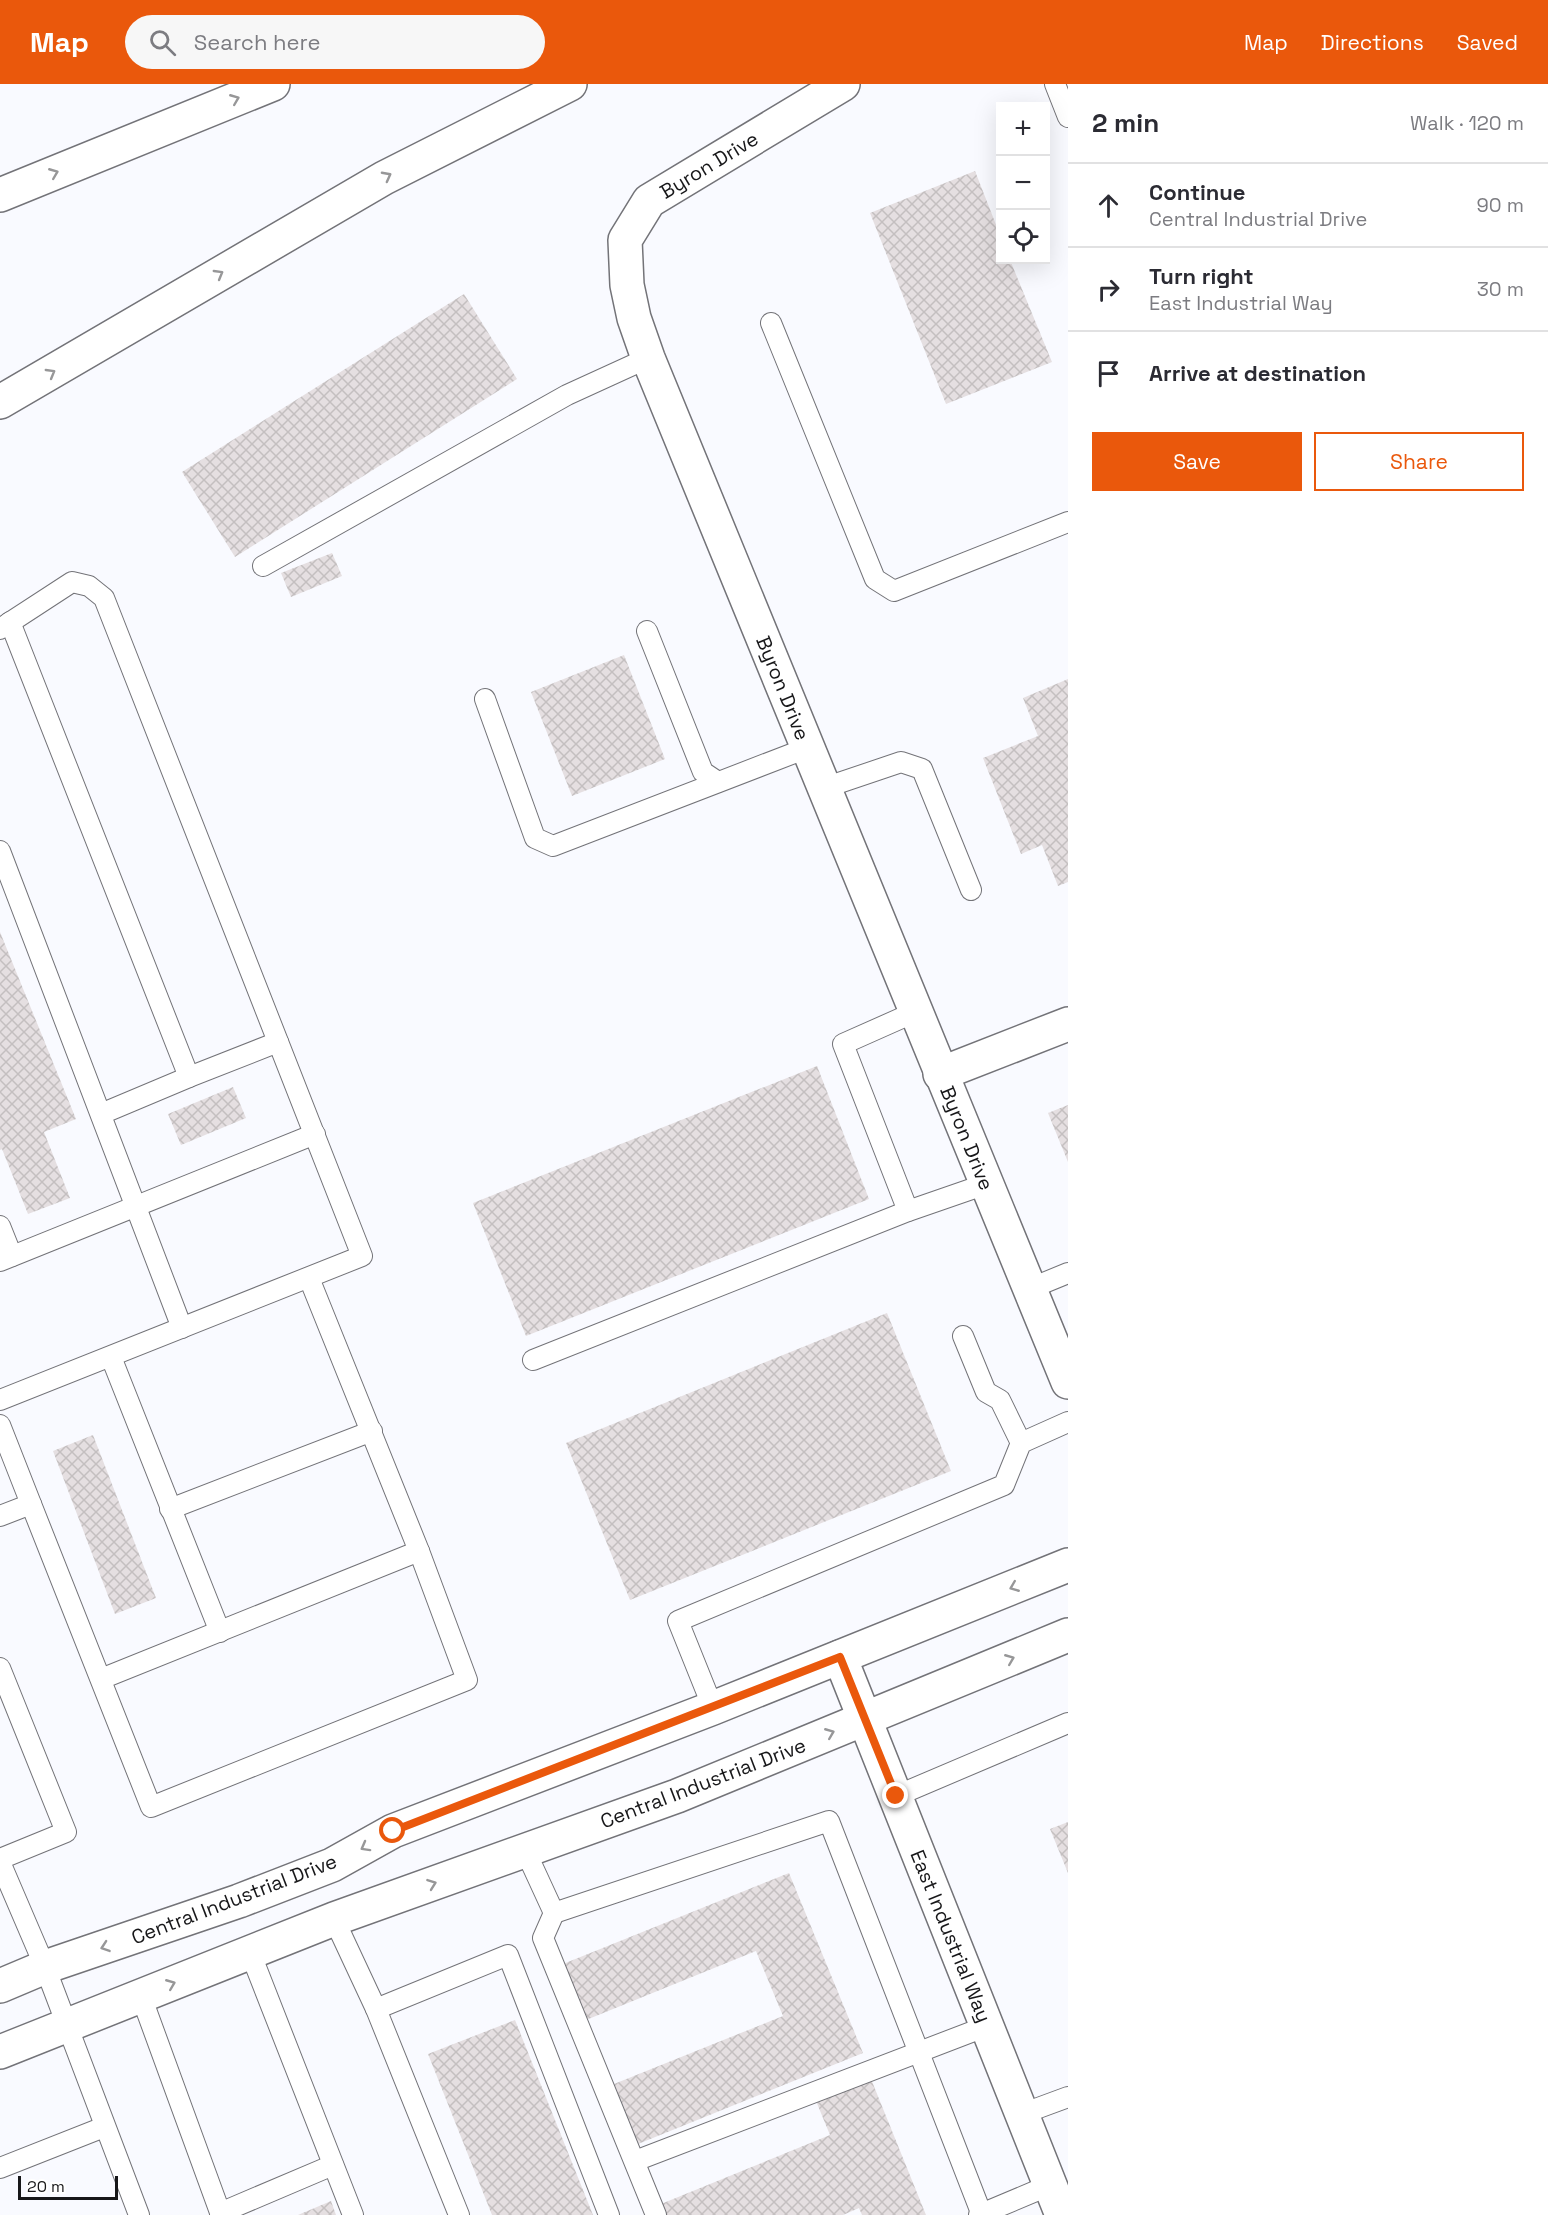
<!DOCTYPE html>
<html lang="en">
<head>
<meta charset="utf-8">
<style>
	:root { --surface:#fff; --page:#f7f7f7; --text:#2b2b33; --muted:#7c7c81; --line:#e1e1e2; --accent:#ea580c }
	body { margin:0; font-family:"Space Grotesk",sans-serif; background:var(--page); color:var(--text) }
	.controls { position:absolute; right:18px; top:18px; display:grid; overflow:hidden; border-radius:0px; box-shadow:0 6px 24px #0002 }
	.controls button { width:54px; height:54px; display:grid; place-items:center; padding:0; border:0; border-bottom:2px solid var(--line); background:var(--surface); color:var(--text); font:30px sans-serif }
	.scale { position:absolute; left:18px; bottom:15px; width:100px; box-sizing:border-box; padding-left:6px; border:3px solid #171719; border-top:0; font-size:16px; line-height:21px; white-space:nowrap; color:#171719; -webkit-text-stroke:4px #fff; paint-order:stroke }
	.stop { position:absolute; width:18px; height:18px; margin:-14px; border:4px solid #ea580c; border-radius:50%; background:#fff }
	.stop.end { background:#ea580c; border-color:#fff; box-shadow:0 2px 6px #0008 }
	.list { margin:0; padding:0; list-style:none }
	h2 { display:flex; justify-content:space-between; align-items:center; height:78px; margin:0; padding:0 24px; font-size:26px }
	h2 small { font-size:20px; font-weight:400; color:var(--muted) }
	.list li { display:grid; grid-template-columns:39px 1fr auto; gap:18px; align-items:center; box-sizing:border-box; height:84px; padding:0 24px; border-top:2px solid var(--line) }
	.list b { display:block; font-size:22px; white-space:nowrap }
	.list p { margin:0; font-size:20px; white-space:nowrap; color:var(--muted) }
	.list em { font-size:20px; font-style:normal; color:var(--muted) }
	.actions { display:flex; gap:12px; padding:18px 24px }
	.actions a { flex:1; padding:14px 0; border:2px solid var(--accent); border-radius:0px; text-align:center; font-size:21px; color:var(--accent) }
	.actions .main { background:var(--accent); color:#fff }
	.icon { flex:none; width:33px; height:33px; fill:none; stroke:currentColor; stroke-width:2; stroke-linecap:round; stroke-linejoin:round }
	.map { position:relative; flex:none; width:1068px; height:2131px; overflow:hidden }
	header { display:flex; align-items:center; gap:36px; box-sizing:border-box; height:84px; padding:0 30px; background:var(--accent); color:#fff }
	header strong { font-size:28px }
	nav { display:flex; gap:33px; margin-inline-start:auto; font-size:21px }
	.search { width:420px; height:54px; background:var(--page); display:flex; align-items:center; gap:15px; box-sizing:border-box; padding:0 21px; border-radius:33px; color:var(--muted); font-size:22px }
	main { display:flex }
	aside { flex:1; background:var(--surface) }
	.map>svg:first-child { display:block }
	.building { fill:url(#building-cross-hatch) }
	.lines { fill:none; stroke-linecap:round; stroke-linejoin:round }
	.service-casing { stroke:#737378; stroke-width:22 }
	.minor-casing { stroke:#737378; stroke-width:36 }
	.motorway-casing { stroke:#737378; stroke-width:36 }
	.service { stroke:#fff; stroke-width:20 }
	.minor { stroke:#fff; stroke-width:33 }
	.motorway { stroke:#fff; stroke-width:33 }
	.oneway { stroke:#979798 }
	.route { stroke:#ea580c; stroke-width:8 }
	.labels { text-anchor:middle; stroke-width:4.5; stroke-linejoin:round; paint-order:stroke }
	.street-label { font-size:20px; fill:#171719; stroke:#fff }
</style>
</head>
<body>
<header>
<strong>Map</strong>
<div class="search"><svg class="icon" aria-label="search" viewBox="0 0 24 24"><circle cx="10" cy="10" r="6"/><path d="M15 15l6 6"/></svg>Search here</div>
<nav><a>Map</a><a>Directions</a><a>Saved</a></nav>
</header>
<main>
<div class="map">
<svg width="1068" height="2131" viewBox="0 0 1068 2131">
	<defs>
		<pattern id="building-cross-hatch" width="8" height="8" patternUnits="userSpaceOnUse" patternTransform="scale(1.5)"><rect width="8" height="8" fill="#e5dfe1"/><path d="M0 0l8 8M0 8l8-8" fill="none" stroke="#c4bfc0"/></pattern>
	</defs>
	<rect width="100%" height="100%" fill="#f9faff"/>
	<!-- building -->
	<g class="building">
		<polygon points="975,87 1000,151 1000,176 1010,176 1052,278 946,320 870,129"/>
		<polygon points="464,210 517,295 235,473 182,388"/>
		<polygon points="332,469 342,492 291,513 281,489"/>
		<polygon points="624,571 665,675 572,712 531,608"/>
		<polygon points="1068,595 1068,798 1058,802 1042,761 1021,770 983,674 1038,652 1023,614"/>
		<polygon points="0,848 76,1035 44,1048 70,1114 28,1130 2,1065 0,1066"/>
		<polygon points="817,982 869,1115 526,1252 473,1119"/>
		<polygon points="233,1003 246,1034 181,1061 168,1030"/>
		<polygon points="1068,1021 1068,1078 1048,1029"/>
		<polygon points="887,1229 951,1387 630,1516 566,1359"/>
		<polygon points="93,1351 156,1514 115,1530 53,1367"/>
		<polygon points="1068,1738 1068,1789 1050,1745"/>
		<polygon points="789,1789 863,1969 638,2060 614,2000 783,1932 756,1867 586,1936 563,1880"/>
		<polygon points="515,1936 593,2131 492,2131 428,1970"/>
		<polygon points="871,1995 926,2131 862,2131 859,2124 843,2131 666,2131 661,2120 830,2051 816,2017"/>
		<polygon points="331,2117 336,2131 298,2131"/>
	</g>
	<g class="lines">
		<defs>
			<g id="service">
				<polyline points="1055,0 1068,33"/>
				<polyline points="771,239 875,495 894,507 1068,438"/>
				<polyline points="263,482 567,311 648,274"/>
				<polyline points="10,538 189,993 101,1030"/>
				<polyline points="0,545 72,498 89,502 104,514 362,1172 0,1316"/>
				<polyline points="647,547 703,688 718,698"/>
				<polyline points="485,615 535,754 553,762 807,664"/>
				<polyline points="824,704 901,678 922,685 971,806"/>
				<polyline points="0,767 182,1244"/>
				<polyline points="189,993 278,958"/>
				<polyline points="908,1127 843,960 915,928"/>
				<polyline points="0,1142 12,1172"/>
				<polyline points="0,1177 315,1050"/>
				<polyline points="1029,1205 1068,1189"/>
				<polyline points="963,1252 986,1308 1000,1316 1021,1359"/>
				<polyline points="111,1273 220,1548"/>
				<polyline points="533,1276 908,1127 986,1100"/>
				<polyline points="0,1341 31,1420 0,1432"/>
				<polyline points="31,1420 151,1723 467,1596 419,1467 309,1194"/>
				<polyline points="170,1425 372,1347"/>
				<polyline points="0,1584 66,1748 0,1775"/>
				<polyline points="101,1595 419,1467"/>
				<polyline points="713,1624 678,1537 1004,1401 1021,1359 1068,1338"/>
				<polyline points="896,1712 1068,1639"/>
				<polyline points="525,1766 554,1829 829,1737 982,2131"/>
				<polyline points="0,1778 45,1883 139,2131"/>
				<polyline points="554,1829 543,1854 656,2131"/>
				<polyline points="334,1835 376,1925 459,2131"/>
				<polyline points="250,1868 353,2131"/>
				<polyline points="141,1912 221,2131"/>
				<polyline points="376,1925 508,1871 609,2131"/>
				<polyline points="1022,2030 1068,2013"/>
				<polyline points="635,2077 987,1942"/>
				<polyline points="0,2084 104,2043"/>
				<polyline points="220,2129 333,2081"/>
				<polyline points="979,2131 1050,2101"/>
			</g>
			<g id="minor">
				<polyline points="843,0 649,117 625,156 627,201 634,234 648,274 1068,1298"/>
				<polyline points="940,990 1068,940"/>
				<polyline points="840,1573 1062,2131"/>
				<polyline points="0,1902 45,1883 239,1817 332,1781 393,1747 713,1624 1068,1481"/>
				<polyline points="0,1968 334,1835 677,1712 1068,1551"/>
			</g>
			<g id="motorway">
				<polyline points="0,111 273,0"/>
				<polyline points="0,318 384,94 570,0"/>
			</g>
		</defs>
		<!-- service casing -->
		<use href="#service" class="service-casing"/>
		<!-- minor casing -->
		<use href="#minor" class="minor-casing"/>
		<!-- motorway casing -->
		<use href="#motorway" class="motorway-casing"/>
		<!-- service -->
		<use href="#service" class="service"/>
		<!-- minor -->
		<use href="#minor" class="minor"/>
		<!-- motorway -->
		<use href="#motorway" class="motorway"/>
	</g>
	<!-- one-way arrows -->
	<defs><path id="oneway-chevron" d="M-2-3.5L2.5 0L-2 3.5" fill="none" stroke-width="1.6" stroke-linecap="round" stroke-linejoin="round" transform="scale(1.5)"/></defs>
	<g class="oneway">
		<use href="#oneway-chevron" transform="translate(235 15) rotate(-22)"/>
		<use href="#oneway-chevron" transform="translate(54 89) rotate(-22)"/>
		<use href="#oneway-chevron" transform="translate(387 92) rotate(-28)"/>
		<use href="#oneway-chevron" transform="translate(219 190) rotate(-30)"/>
		<use href="#oneway-chevron" transform="translate(51 289) rotate(-30)"/>
		<use href="#oneway-chevron" transform="translate(1014 1503) rotate(158)"/>
		<use href="#oneway-chevron" transform="translate(1010 1575) rotate(-22)"/>
		<use href="#oneway-chevron" transform="translate(830 1649) rotate(-22)"/>
		<use href="#oneway-chevron" transform="translate(365 1763) rotate(151)"/>
		<use href="#oneway-chevron" transform="translate(432 1800) rotate(-20)"/>
		<use href="#oneway-chevron" transform="translate(105 1863) rotate(161)"/>
		<use href="#oneway-chevron" transform="translate(171 1900) rotate(-22)"/>
	</g>
	<g class="lines">
		<!-- route -->
		<polyline class="route" points="393,1747 840,1573 896,1712"/>
	</g>
	<g class="labels">
		<!-- street labels -->
		<g class="street-label">
			<text transform="translate(709 81) rotate(-31)" y="7">Byron Drive</text>
			<text transform="translate(783 604) rotate(68)" y="7">Byron Drive</text>
			<text transform="translate(967 1054) rotate(68)" y="7">Byron Drive</text>
			<text transform="translate(703 1699) rotate(-21)" y="7">Central Industrial Drive</text>
			<text transform="translate(234 1815) rotate(-21)" y="7">Central Industrial Drive</text>
			<text transform="translate(951 1852) rotate(68)" y="7">East Industrial Way</text>
		</g>
	</g>
</svg>
<div class="controls">
<button>+</button>
<button>−</button>
<button><svg class="icon" aria-label="locate" viewBox="0 0 24 24"><circle cx="12" cy="12" r="6"/><path d="M12 2v4M12 18v4M2 12h4M18 12h4"/></svg></button>
</div>
<div class="scale">20 m</div>
<div class="stop" style="left:393px;top:1747px"></div>
<div class="stop end" style="left:896px;top:1712px"></div>
</div>
<aside>
<h2>2 min<small>Walk · 120 m</small></h2>
<ul class="list">
<li><svg class="icon" aria-label="ahead" viewBox="0 0 24 24"><path d="M12 20V5M6 11l6-6 6 6"/></svg><div><b>Continue</b><p>Central Industrial Drive</p></div><em>90 m</em></li>
<li><svg class="icon" aria-label="right" viewBox="0 0 24 24"><path d="M7 20v-9h11M14 6l5 5-5 5"/></svg><div><b>Turn right</b><p>East Industrial Way</p></div><em>30 m</em></li>
<li><svg class="icon" aria-label="arrive" viewBox="0 0 24 24"><path d="M6 21V4h12l-3 4 3 4H6"/></svg><div><b>Arrive at destination</b></div></li>
</ul>
<div class="actions"><a class="main">Save</a><a>Share</a></div>
</aside>
</main>
</body>
</html>
